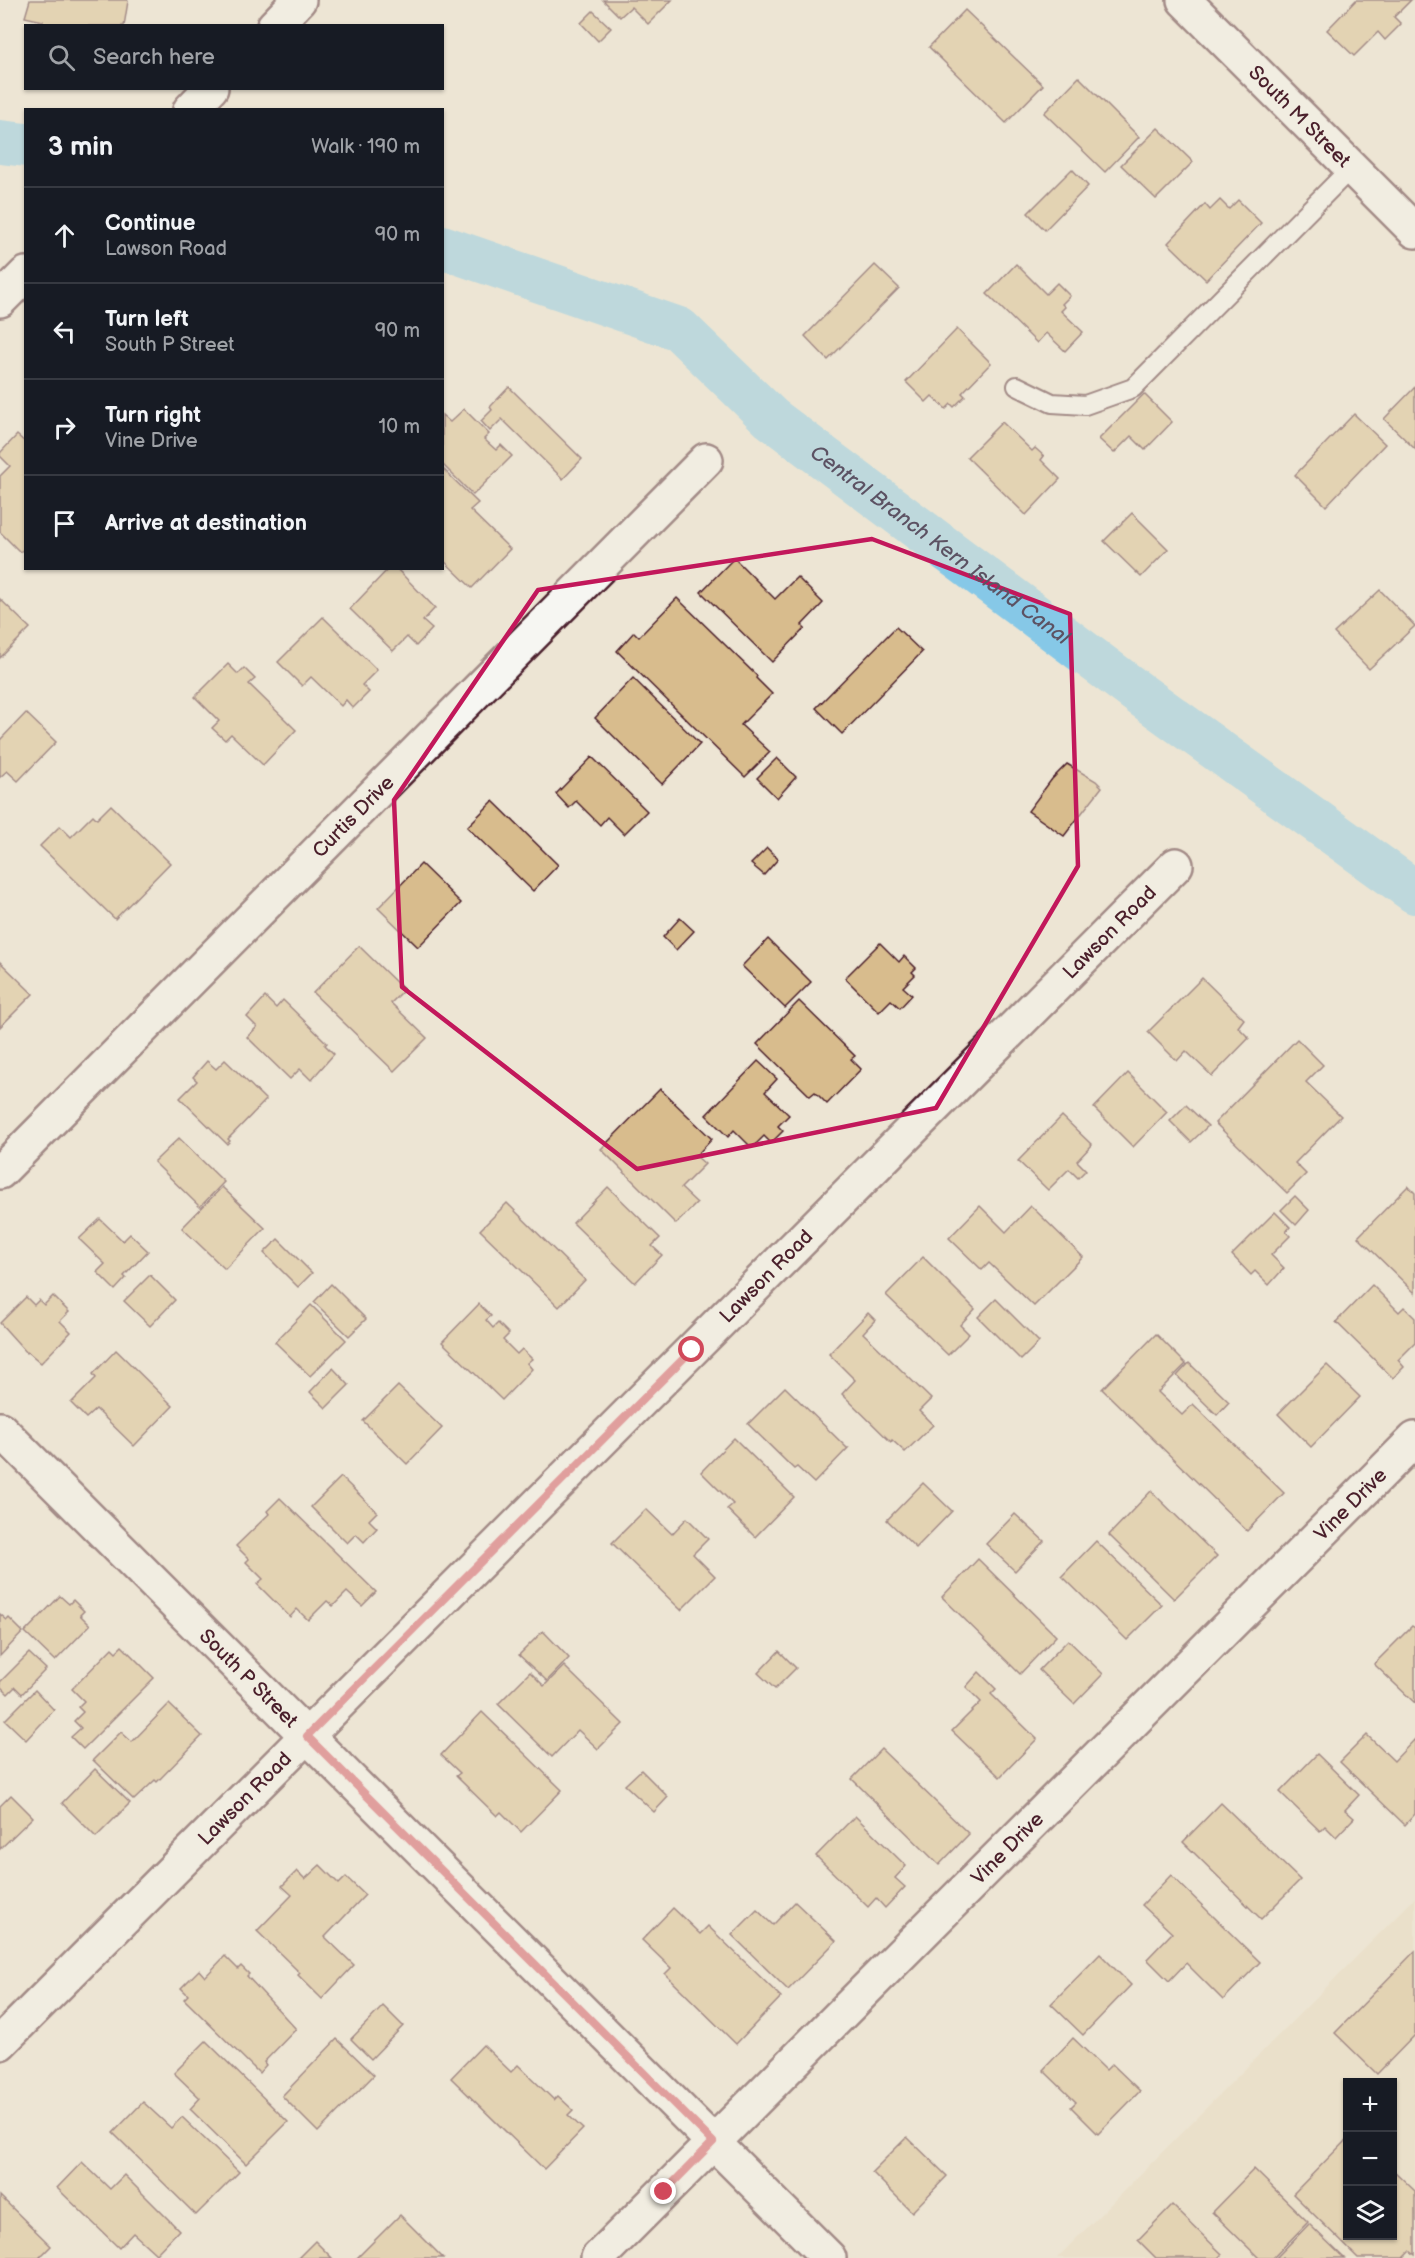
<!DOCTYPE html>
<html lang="en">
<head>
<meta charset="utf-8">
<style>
	:root { --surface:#171b24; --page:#242831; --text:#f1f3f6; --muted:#9ea1a6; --line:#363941 }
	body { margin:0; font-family:"Balsamiq Sans",sans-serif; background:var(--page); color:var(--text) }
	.controls { position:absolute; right:18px; bottom:18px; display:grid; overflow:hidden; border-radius:0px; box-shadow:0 2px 4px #0004 }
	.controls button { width:54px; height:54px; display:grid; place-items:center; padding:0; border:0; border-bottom:2px solid var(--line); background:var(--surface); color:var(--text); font:30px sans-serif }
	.stop { position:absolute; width:18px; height:18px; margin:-14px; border:4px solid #d1495b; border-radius:50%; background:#fff }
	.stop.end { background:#d1495b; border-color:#fff; box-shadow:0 2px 6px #0008 }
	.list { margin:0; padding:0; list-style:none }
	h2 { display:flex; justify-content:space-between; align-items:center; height:78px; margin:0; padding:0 24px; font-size:26px }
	h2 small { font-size:20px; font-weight:400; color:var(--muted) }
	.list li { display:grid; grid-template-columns:39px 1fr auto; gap:18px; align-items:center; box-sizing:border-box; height:96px; padding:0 24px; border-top:2px solid var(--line) }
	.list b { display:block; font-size:22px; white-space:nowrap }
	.list p { margin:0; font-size:20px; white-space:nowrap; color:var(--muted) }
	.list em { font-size:20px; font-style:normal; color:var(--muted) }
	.icon { flex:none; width:33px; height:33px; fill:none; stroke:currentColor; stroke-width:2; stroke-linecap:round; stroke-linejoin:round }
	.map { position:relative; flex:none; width:1415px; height:2258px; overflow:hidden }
	.search { position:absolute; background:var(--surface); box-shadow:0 2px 4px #0004; left:24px; top:24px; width:420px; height:66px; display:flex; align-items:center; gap:15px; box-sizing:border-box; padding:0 21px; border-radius:0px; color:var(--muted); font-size:22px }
	.panel { position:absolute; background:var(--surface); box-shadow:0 2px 4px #0004; left:24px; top:108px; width:420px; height:462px; border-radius:0px }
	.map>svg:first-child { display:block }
	.built { fill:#e7d9bf; fill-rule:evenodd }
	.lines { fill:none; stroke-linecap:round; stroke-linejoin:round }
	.canal { stroke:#86c8e7; stroke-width:44 }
	.building { fill:#d8bc8d; stroke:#4a1f2b; stroke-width:1.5 }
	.service-casing { stroke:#4a1f2b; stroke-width:22 }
	.minor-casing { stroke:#4a1f2b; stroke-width:38 }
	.service { stroke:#f6f6f2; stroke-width:18 }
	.minor { stroke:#f6f6f2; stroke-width:33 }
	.route { stroke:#d1495b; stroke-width:8 }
	.marked { fill:none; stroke:#c2185b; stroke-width:4.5; stroke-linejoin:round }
	.labels { text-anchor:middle; stroke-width:4.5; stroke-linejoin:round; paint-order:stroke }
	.street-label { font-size:20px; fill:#4a1f2b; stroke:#f6f6f2 }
	.water-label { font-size:21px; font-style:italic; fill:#5c5263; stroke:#f6f6f2 }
</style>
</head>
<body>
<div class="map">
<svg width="1415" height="2258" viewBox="0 0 1415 2258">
	<rect width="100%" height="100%" fill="#ede5d4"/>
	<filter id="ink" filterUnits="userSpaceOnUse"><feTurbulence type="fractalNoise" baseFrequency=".0167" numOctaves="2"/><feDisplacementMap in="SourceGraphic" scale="12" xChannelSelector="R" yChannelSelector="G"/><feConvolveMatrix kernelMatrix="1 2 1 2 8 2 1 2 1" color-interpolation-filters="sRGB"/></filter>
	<g filter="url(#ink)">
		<!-- built -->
		<path class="built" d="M1415,1898v360h-358zM1348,2082h44v154h-44z"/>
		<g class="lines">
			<!-- canal -->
			<g class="canal">
				<polyline points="0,142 26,145"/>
				<path id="s1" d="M442,247l237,82 92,89 370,277 274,197"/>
			</g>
		</g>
		<!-- building -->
		<g class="building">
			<polygon points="30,0 127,0 128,1 124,26 42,26 43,21 25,17"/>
			<polygon points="603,0 672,0 648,24 631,7 620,17"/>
			<polygon points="1356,0 1411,0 1394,17 1401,24 1385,40 1378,32 1354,56 1327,30"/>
			<polygon points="965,10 1043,85 1006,123 929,47"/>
			<polygon points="593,11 611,28 598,41 581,23"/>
			<polygon points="1079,77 1139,137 1105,172 1044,113"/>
			<polygon points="1158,128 1193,162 1156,199 1121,165"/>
			<polygon points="1072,169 1088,186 1045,230 1028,213"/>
			<polygon points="1220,200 1229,209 1238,200 1261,223 1206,280 1168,243 1205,204 1210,210"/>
			<polygon points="1016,264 1046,294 1057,283 1070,296 1062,304 1065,307 1061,311 1083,332 1065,351 1046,333 1037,343 987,294"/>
			<polygon points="875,265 899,288 828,360 805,336"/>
			<polygon points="957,329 991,363 962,393 965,396 954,407 951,404 946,409 932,396 926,402 906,382"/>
			<polygon points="509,387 582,459 563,479 502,419 490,431 481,421 492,410 490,407"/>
			<polygon points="1415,387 1415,449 1384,419"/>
			<polygon points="1144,394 1172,422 1145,450 1131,436 1114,453 1099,439"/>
			<polygon points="464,409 489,434 484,439 496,450 501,445 512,456 473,495 442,464 442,415 450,422"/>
			<polygon points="1354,414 1385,444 1326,506 1295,475"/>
			<polygon points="1002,422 1032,451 1035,448 1044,456 1041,460 1060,479 1026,515 967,457"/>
			<polygon points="17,435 26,443 26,547 20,552 0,532 0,476 10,466 0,456 0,453"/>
			<polygon points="442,468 478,503 470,510 510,549 472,588 442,559"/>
			<polygon points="1132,513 1168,549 1141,577 1104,541"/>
			<polygon points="734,558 775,599 797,577 823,603 802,625 805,628 772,662 701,592"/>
			<polygon points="389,568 396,568 435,608 423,621 432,629 416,646 407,637 393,651 350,609"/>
			<polygon points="1380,590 1415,626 1369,669 1334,633"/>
			<polygon points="677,598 757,676 756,678 772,694 741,725 770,752 745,777 617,651 634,632 639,637"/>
			<polygon points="0,599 30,628 0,658"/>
			<polygon points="323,617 377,670 362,685 369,692 353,708 346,700 341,706 311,677 302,686 278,662"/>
			<polygon points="896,627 922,652 842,734 816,708"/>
			<polygon points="228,664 238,674 244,668 255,679 249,684 296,730 263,765 231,734 225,740 212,728 219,721 195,697"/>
			<polygon points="633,678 700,744 662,784 595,718"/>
			<polygon points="26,713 56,742 18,781 7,771 0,777 0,740"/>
			<polygon points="592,757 647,811 624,834 607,817 600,825 576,801 569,808 556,794"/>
			<polygon points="777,758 796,777 777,798 757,778"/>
			<polygon points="1067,764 1096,781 1102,787 1064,836 1028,811 1052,779"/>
			<polygon points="493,801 558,865 533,891 467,827"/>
			<polygon points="111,805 170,863 115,919 40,846 60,826 71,837 93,815 97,819"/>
			<polygon points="767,848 778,859 764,875 751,864"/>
			<polygon points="421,864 461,903 418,947 378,908"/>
			<polygon points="680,918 694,931 676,950 663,937"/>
			<polygon points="768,939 811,982 785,1008 742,966"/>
			<polygon points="880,943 899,962 904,956 916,968 912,972 915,975 903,987 912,995 900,1008 891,1000 879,1012 845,978"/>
			<polygon points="359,946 404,990 391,1003 427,1038 394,1071 313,993"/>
			<polygon points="0,962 33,994 0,1027"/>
			<polygon points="1202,978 1244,1019 1238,1027 1249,1038 1212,1076 1186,1051 1177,1061 1148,1032"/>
			<polygon points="265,997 276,1008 283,1000 327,1043 325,1045 334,1054 311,1080 300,1069 290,1079 247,1037 257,1027 247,1017"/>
			<polygon points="799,1001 855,1056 851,1059 861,1069 827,1104 815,1092 810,1096 757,1044"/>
			<polygon points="1297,1039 1323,1065 1306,1082 1341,1116 1295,1163 1306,1174 1287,1193 1215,1123"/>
			<polygon points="225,1060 266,1100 228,1139 230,1141 227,1144 180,1098 197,1081 193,1077 207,1061 216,1069"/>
			<polygon points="758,1061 777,1079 765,1092 789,1115 778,1126 783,1131 771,1143 764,1136 752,1148 734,1130 728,1137 706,1115"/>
			<polygon points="1128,1073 1167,1112 1133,1147 1094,1108"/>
			<polygon points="660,1089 712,1139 696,1156 705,1164 681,1188 697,1203 676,1224 601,1149"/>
			<polygon points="1186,1105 1208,1126 1191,1142 1170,1121"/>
			<polygon points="1062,1116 1092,1145 1077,1161 1086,1170 1078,1178 1069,1169 1048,1190 1018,1161"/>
			<polygon points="179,1138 224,1182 200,1207 154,1162"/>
			<polygon points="1408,1186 1415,1193 1415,1293 1358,1237"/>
			<polygon points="222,1187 265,1228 225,1269 182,1228"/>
			<polygon points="608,1187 660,1238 652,1246 662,1255 635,1283 573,1223"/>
			<polygon points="1295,1196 1309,1210 1296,1225 1281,1210"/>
			<polygon points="507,1203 585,1280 559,1307 480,1230"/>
			<polygon points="980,1206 1006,1232 1031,1206 1083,1257 1034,1306 989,1263 982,1270 949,1238"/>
			<polygon points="1275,1212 1290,1227 1286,1232 1290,1236 1271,1255 1284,1268 1269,1285 1255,1271 1251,1275 1232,1255"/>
			<polygon points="100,1219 123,1241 130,1234 148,1251 124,1276 126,1278 115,1290 97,1272 105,1264 79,1239"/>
			<polygon points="278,1239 312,1273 298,1287 264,1253"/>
			<polygon points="923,1257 975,1309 960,1325 969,1334 948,1355 886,1295"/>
			<polygon points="150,1275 175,1300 150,1326 124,1301"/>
			<polygon points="331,1284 366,1319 349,1336 314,1302"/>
			<polygon points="1372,1285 1399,1312 1404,1307 1415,1318 1415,1343 1398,1360 1404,1367 1393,1378 1336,1322"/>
			<polygon points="53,1296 69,1312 60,1321 71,1332 41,1363 28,1352 27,1353 0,1323 26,1297 34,1305 39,1300 44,1305"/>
			<polygon points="996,1299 1039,1342 1021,1360 978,1317"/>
			<polygon points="479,1304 491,1316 486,1320 493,1328 498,1323 509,1334 503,1340 517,1354 522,1349 532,1359 527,1363 532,1369 502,1400 442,1342"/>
			<polygon points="311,1305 346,1340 310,1376 275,1342"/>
			<polygon points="868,1313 875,1320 863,1333 931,1399 919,1411 933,1425 905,1452 892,1440 891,1442 842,1394 855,1380 829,1354"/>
			<polygon points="1156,1334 1186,1364 1158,1392 1182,1415 1193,1404 1284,1493 1247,1531 1102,1389"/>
			<polygon points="116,1350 173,1406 134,1446 96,1409 86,1418 71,1403 96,1378 93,1374"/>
			<polygon points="1189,1363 1229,1402 1217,1415 1177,1376"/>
			<polygon points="1327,1365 1360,1397 1311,1447 1278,1414"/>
			<polygon points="333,1368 349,1385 326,1408 310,1392"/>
			<polygon points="398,1386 442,1428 407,1464 363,1421"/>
			<polygon points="785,1387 847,1448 848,1448 814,1483 797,1467 794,1469 748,1424"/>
			<polygon points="734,1438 794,1497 755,1537 727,1509 733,1504 701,1472"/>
			<polygon points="341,1477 377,1512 369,1520 377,1528 364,1542 356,1534 347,1543 311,1507"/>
			<polygon points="923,1483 952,1511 916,1548 887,1520"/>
			<polygon points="1151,1491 1217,1556 1174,1599 1109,1535"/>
			<polygon points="280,1498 376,1592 362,1606 347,1592 333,1606 327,1601 308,1620 297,1609 290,1617 257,1584 263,1579 246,1562 249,1559 236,1546 269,1514 267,1511"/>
			<polygon points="646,1509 672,1534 687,1518 708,1539 693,1554 715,1576 681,1610 612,1543"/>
			<polygon points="1015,1514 1044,1541 1015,1571 986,1544"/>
			<polygon points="1096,1541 1162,1605 1127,1640 1062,1576"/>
			<polygon points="978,1559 1056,1636 1020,1674 942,1597"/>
			<polygon points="60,1596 69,1604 73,1600 84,1611 80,1615 90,1625 55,1661 25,1632"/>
			<polygon points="0,1614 7,1620 9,1618 23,1632 0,1656"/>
			<polygon points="1412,1626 1415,1628 1415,1703 1374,1664"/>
			<polygon points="543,1631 569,1658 547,1681 519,1655"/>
			<polygon points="1068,1640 1103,1674 1074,1704 1039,1670"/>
			<polygon points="122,1646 154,1678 83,1749 71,1737 81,1728 74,1721 83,1712 78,1707 84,1701 72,1689 112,1648 116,1652"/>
			<polygon points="779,1651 796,1668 775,1689 758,1673"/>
			<polygon points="29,1653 46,1669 22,1694 15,1687 8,1694 0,1686 0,1682"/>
			<polygon points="564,1666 623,1724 598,1749 578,1730 552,1757 498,1704 530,1672 544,1686"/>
			<polygon points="979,1672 996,1689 991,1694 1037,1739 1000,1777 952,1731 981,1702 966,1687"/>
			<polygon points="35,1690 54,1710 26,1740 5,1720"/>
			<polygon points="169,1704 202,1736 157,1782 155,1780 134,1800 93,1760 121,1732 132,1742"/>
			<polygon points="482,1712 562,1790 521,1832 501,1812 497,1816 456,1776 460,1773 441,1755"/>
			<polygon points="1367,1735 1394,1761 1415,1739 1415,1814 1405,1825 1340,1762"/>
			<polygon points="881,1749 969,1834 939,1865 852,1779"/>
			<polygon points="1317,1754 1359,1795 1345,1810 1354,1818 1336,1837 1325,1826 1320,1831 1280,1792"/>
			<polygon points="95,1769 130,1803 96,1837 62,1803"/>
			<polygon points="641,1770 668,1797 654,1812 625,1785"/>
			<polygon points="11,1795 33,1817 0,1849 0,1806"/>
			<polygon points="1221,1803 1300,1880 1261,1919 1183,1842"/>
			<polygon points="855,1816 906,1866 895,1878 905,1887 885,1908 876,1898 868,1907 816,1856"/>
			<polygon points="320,1865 339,1884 346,1877 365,1895 325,1937 354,1965 322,1999 298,1975 300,1973 257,1931 292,1895 282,1886 297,1871 305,1879"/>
			<polygon points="1171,1875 1260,1962 1223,2000 1186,1963 1169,1981 1147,1959 1172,1933 1142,1905"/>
			<polygon points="795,1902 836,1941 788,1990 732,1935 757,1910 773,1925"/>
			<polygon points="673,1908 700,1934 708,1926 781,1997 736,2044 665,1974 671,1968 642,1940"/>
			<polygon points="1415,1951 1415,2035 1377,2074 1335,2033"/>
			<polygon points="1100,1954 1131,1985 1083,2035 1051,2004"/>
			<polygon points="225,1956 238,1969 241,1966 249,1974 247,1976 296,2029 264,2062 266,2065 259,2073 184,1999 188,1995 181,1988 199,1970 205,1977"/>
			<polygon points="383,2006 403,2026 371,2059 351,2039"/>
			<polygon points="1073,2038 1106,2070 1112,2064 1140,2091 1098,2134 1071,2107 1076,2102 1043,2070"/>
			<polygon points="337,2039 374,2075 318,2132 282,2096"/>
			<polygon points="206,2041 288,2122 246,2164 190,2109 200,2098 174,2073"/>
			<polygon points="483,2045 511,2072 518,2065 554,2100 558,2096 573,2110 568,2115 583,2129 544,2169 451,2078"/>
			<polygon points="143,2102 171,2128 182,2117 239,2172 196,2215 113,2133"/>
			<polygon points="907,2137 947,2176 912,2212 872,2172"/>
			<polygon points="1348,2138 1348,2236 1392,2236 1392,2169 1415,2191 1415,2255 1410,2251 1403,2258 1358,2258 1293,2194"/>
			<polygon points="82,2162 110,2189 124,2175 179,2230 156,2254 133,2233 119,2248 57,2188"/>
			<polygon points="1254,2169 1308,2222 1273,2258 1259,2258 1212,2212"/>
			<polygon points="0,2196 51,2246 40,2257 42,2258 0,2258"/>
			<polygon points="1172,2205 1222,2254 1218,2258 1156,2258 1138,2240"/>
			<polygon points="400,2215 443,2258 357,2258"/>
			<polygon points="1309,2224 1344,2258 1276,2258"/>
			<polygon points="315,2241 332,2258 298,2258"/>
		</g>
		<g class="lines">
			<defs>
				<polyline id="service" points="1017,386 1052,403 1085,405 1133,388 1351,168"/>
				<g id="minor">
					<path id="s2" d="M1184,0l231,231"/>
					<polyline points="274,26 299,0"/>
					<polyline points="190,110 211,88"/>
					<polyline points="0,300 26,274"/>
					<path id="s3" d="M0,1172l706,-712"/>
					<path id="s4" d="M0,1429l829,829"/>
					<path id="s5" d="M0,2043l1176,-1178"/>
					<path id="s6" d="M598,2258l817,-819"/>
				</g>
			</defs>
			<!-- service casing -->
			<use href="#service" class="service-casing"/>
			<!-- minor casing -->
			<use href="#minor" class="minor-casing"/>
			<!-- service -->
			<use href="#service" class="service"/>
			<!-- minor -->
			<use href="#minor" class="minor"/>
		</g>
	</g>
	<g class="lines" filter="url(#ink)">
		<!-- route -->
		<polyline class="route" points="664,2192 713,2142 307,1736 692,1350"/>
	</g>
	<!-- marked area -->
	<path d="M0 0H1415V2258H0ZM872,539l198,75 8,252 -142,242 -299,61 -235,-182 -8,-187 144,-210z" fill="#ede5d4" fill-opacity=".55" fill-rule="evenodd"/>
	<path class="marked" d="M872,539l198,75 8,252 -142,242 -299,61 -235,-182 -8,-187 144,-210z"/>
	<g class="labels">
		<!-- street labels -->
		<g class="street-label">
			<text dy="7" stroke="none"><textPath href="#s2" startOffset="164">South M Street</textPath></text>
			<text dy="7" stroke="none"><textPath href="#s3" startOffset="501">Curtis Drive</textPath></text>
			<text dy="7" stroke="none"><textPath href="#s5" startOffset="1570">Lawson Road</textPath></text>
			<text dy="7" stroke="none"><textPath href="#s5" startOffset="1084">Lawson Road</textPath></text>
			<text dy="7" stroke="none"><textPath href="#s6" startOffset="1065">Vine Drive</textPath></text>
			<text dy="7" stroke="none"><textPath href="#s4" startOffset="352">South P Street</textPath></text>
			<text dy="7" stroke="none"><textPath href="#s5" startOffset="346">Lawson Road</textPath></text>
			<text dy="7" stroke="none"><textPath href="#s6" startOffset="579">Vine Drive</textPath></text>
		</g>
		<!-- water labels -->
		<g class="water-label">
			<text dy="7" stroke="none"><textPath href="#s1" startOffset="590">Central Branch Kern Island Canal</textPath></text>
		</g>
	</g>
</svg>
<div class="controls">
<button>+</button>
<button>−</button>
<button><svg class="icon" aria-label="layers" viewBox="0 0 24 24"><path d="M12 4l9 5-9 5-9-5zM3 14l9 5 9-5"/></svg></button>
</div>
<div class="stop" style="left:692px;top:1350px"></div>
<div class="stop end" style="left:664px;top:2192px"></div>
<div class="search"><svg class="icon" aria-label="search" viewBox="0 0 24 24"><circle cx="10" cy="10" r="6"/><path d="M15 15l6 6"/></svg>Search here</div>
<section class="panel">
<h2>3 min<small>Walk · 190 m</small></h2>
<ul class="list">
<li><svg class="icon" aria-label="ahead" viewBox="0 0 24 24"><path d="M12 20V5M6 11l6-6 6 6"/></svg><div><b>Continue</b><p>Lawson Road</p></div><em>90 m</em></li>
<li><svg class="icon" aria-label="left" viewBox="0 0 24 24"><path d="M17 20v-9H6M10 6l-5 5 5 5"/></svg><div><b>Turn left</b><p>South P Street</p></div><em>90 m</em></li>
<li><svg class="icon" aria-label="right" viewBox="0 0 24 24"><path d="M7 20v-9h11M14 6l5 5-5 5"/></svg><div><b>Turn right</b><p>Vine Drive</p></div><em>10 m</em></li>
<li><svg class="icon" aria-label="arrive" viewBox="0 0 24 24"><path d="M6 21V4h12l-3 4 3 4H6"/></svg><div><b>Arrive at destination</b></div></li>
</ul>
</section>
</div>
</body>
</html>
